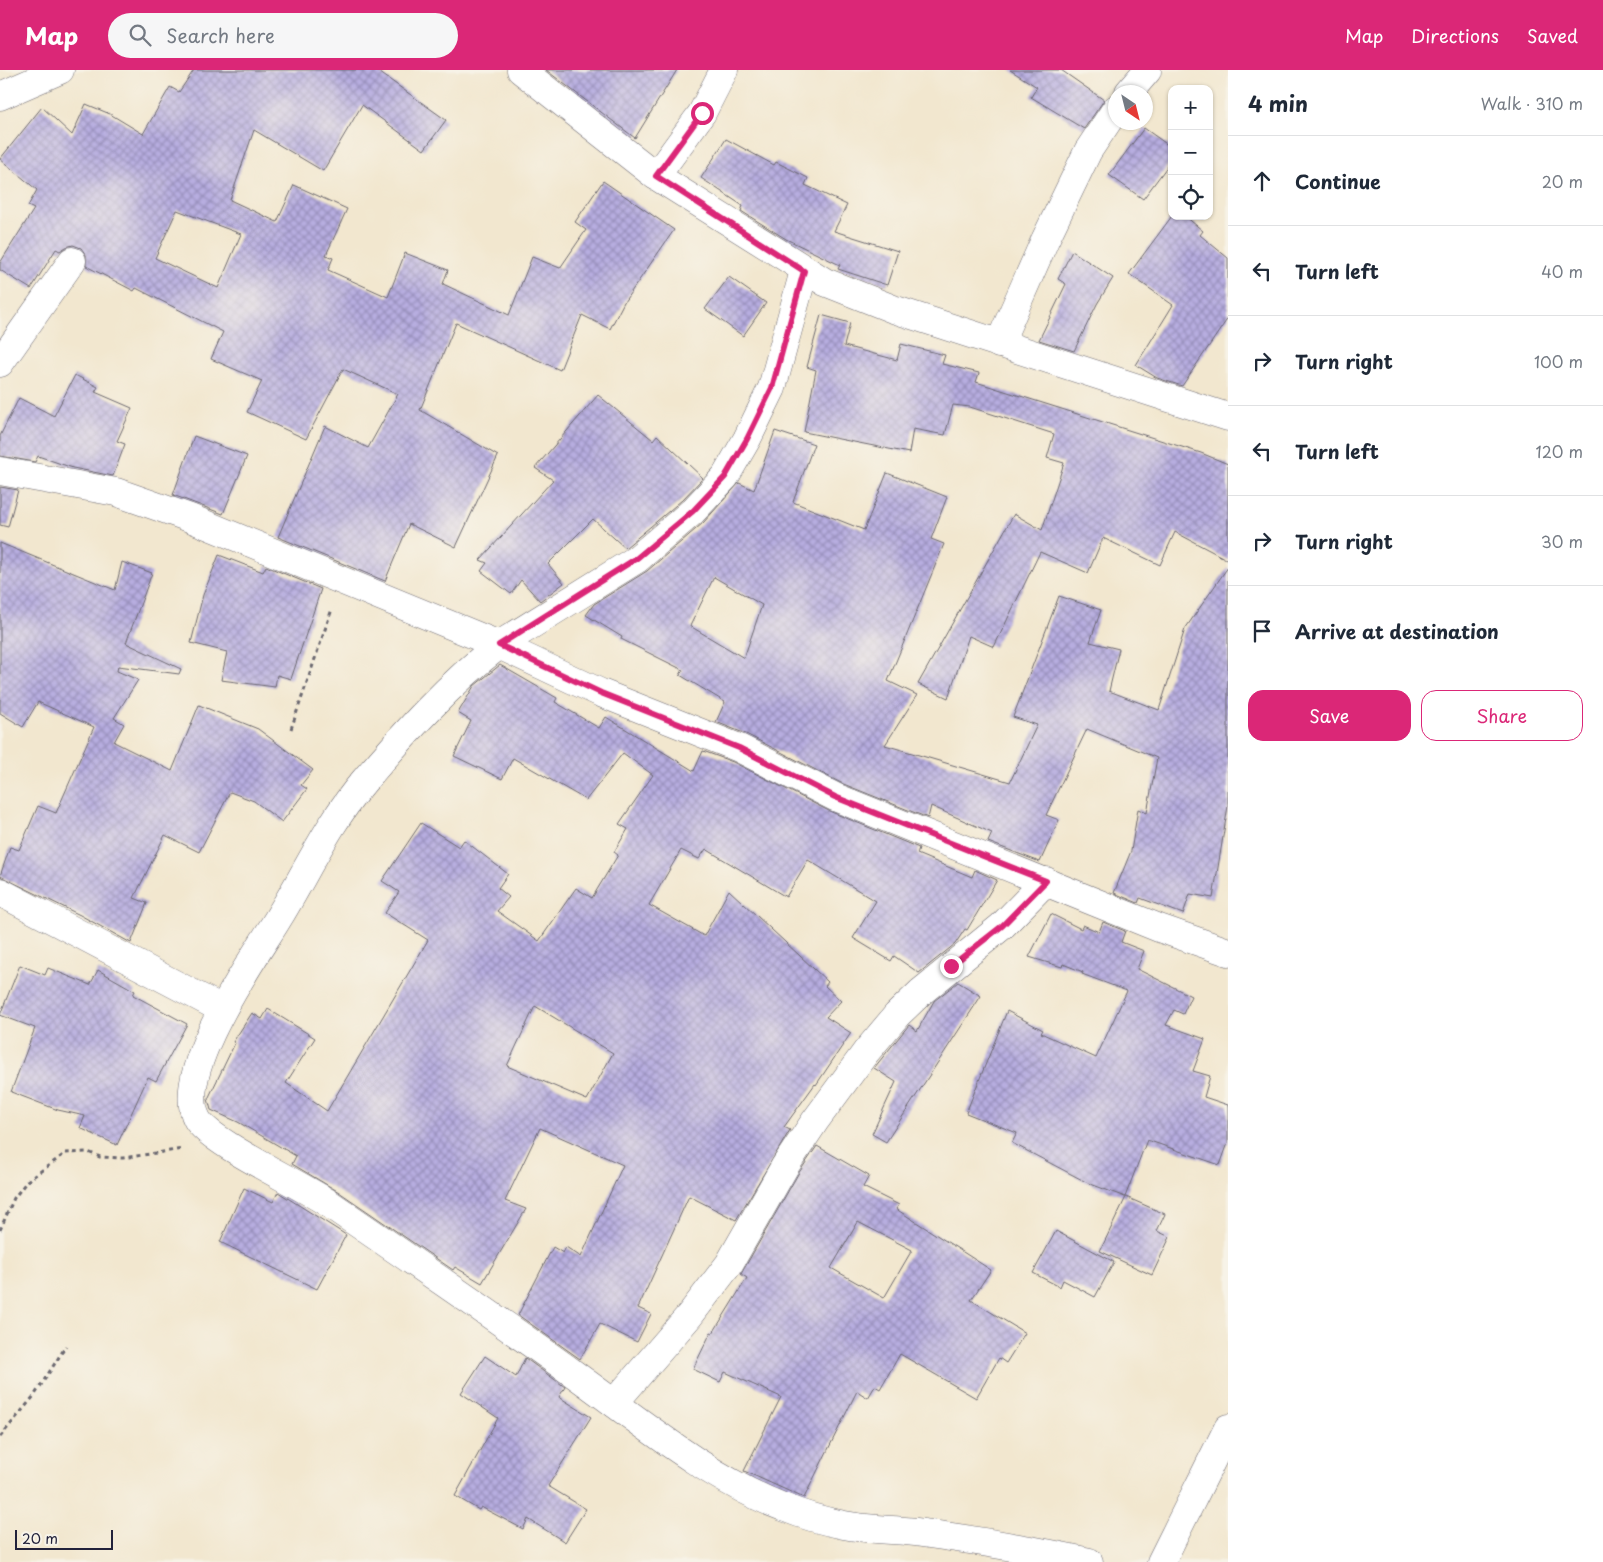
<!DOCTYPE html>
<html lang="en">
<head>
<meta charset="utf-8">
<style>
	:root { --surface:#fff; --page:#f6f6f7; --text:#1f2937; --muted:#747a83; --line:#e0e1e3; --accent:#db2777 }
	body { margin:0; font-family:"Playpen Sans",sans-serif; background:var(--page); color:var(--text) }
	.controls { position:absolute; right:15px; top:15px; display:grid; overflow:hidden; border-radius:10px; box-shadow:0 1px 4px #0004 }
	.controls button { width:45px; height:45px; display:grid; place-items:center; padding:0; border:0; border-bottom:1px solid var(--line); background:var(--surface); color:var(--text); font:25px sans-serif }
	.compass { position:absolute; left:1108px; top:15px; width:45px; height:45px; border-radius:50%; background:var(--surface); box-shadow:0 1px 4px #0004; rotate:145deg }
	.scale { position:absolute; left:15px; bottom:12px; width:98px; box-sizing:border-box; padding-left:5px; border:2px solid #22223b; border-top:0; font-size:14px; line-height:18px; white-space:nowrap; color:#22223b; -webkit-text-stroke:4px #f7f3e8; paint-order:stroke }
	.stop { position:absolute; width:15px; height:15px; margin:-11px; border:4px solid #db2777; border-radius:50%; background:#fff }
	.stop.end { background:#db2777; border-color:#fff; box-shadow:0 1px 5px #0008 }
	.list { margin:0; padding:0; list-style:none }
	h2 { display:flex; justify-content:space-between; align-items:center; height:65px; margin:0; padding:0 20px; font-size:21px }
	h2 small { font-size:16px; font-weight:400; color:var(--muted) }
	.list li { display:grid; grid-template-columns:32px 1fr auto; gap:15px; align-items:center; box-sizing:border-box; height:90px; padding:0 20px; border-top:1px solid var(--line) }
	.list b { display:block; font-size:19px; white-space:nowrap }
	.list em { font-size:16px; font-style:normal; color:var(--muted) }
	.actions { display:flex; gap:10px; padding:15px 20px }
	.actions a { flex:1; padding:11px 0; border:1px solid var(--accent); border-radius:15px; text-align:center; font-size:18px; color:var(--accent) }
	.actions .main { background:var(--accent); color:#fff }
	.icon { flex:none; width:28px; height:28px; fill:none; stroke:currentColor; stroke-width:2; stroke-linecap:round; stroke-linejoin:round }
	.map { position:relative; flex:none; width:1228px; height:1492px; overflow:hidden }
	header { display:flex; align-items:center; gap:30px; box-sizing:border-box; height:70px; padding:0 25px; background:var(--accent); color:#fff }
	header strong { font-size:24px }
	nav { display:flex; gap:28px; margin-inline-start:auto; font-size:18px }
	.search { width:350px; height:45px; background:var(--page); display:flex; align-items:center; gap:12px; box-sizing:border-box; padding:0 18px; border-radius:28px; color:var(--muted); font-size:19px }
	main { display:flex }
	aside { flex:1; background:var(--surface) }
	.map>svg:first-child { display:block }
	.building { fill:url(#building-cross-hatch); fill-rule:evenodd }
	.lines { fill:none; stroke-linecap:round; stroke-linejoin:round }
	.minor-casing { stroke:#6b676f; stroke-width:29 }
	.path { stroke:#6b676f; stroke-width:3; stroke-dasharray:4 4; stroke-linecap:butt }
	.minor { stroke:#fff; stroke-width:28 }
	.route { stroke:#db2777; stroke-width:6 }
</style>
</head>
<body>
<header>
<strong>Map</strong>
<div class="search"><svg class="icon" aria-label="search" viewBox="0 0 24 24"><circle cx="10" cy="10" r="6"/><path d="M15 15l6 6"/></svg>Search here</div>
<nav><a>Map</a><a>Directions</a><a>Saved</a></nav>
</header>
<main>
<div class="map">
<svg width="1228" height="1492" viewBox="0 0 1228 1492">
	<defs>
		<pattern id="building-cross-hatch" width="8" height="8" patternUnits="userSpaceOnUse" patternTransform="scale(1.25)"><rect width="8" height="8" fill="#b7ade0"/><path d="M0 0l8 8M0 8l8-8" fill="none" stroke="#948cb7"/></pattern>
	</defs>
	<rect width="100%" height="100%" fill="#f7f3e8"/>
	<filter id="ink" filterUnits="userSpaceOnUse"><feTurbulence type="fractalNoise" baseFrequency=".02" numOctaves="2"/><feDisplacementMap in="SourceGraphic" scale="10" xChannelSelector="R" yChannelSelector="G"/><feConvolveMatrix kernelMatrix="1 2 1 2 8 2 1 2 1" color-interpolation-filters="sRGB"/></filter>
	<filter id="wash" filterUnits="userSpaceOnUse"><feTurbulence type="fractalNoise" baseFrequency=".0096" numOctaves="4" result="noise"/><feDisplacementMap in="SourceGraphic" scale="20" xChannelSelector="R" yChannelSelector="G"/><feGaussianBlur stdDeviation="1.12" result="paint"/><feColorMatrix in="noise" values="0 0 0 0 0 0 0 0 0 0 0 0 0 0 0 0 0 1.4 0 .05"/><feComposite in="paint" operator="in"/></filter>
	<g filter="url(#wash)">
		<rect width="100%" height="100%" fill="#f2e7cf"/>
		<g id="blocks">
			<!-- building -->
			<g class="building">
				<path d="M194,0h182l70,50 -22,30 -62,-45 -39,66 -69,-41 -24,70 47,22 17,-37 53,24 -21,46 7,3 -5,12 60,27 17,-44 43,17 -5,14 66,31 23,-58 28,11 26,-38 -11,-8 28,-41 71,49 -50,72 -14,27 -28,-14 -22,55 -104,-47 -36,87 78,46 -42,91 -47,-23 -24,57 -107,-44 47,-111 43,22 30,-54 -55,-25 -37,70 -59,-27 15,-31 -51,-22 12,-27 -87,-44 -2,3 -48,-25v-11l-5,-7 -8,-3 -7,2 -6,4 -4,-2 -25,40 -31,-19v-7l34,-54 -6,-3 9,-16 -37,-31 42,-52 30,28 14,-31 24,10 33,20 27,-47 9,5zM177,140l64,24 -23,54 -63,-30z"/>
				<polygon points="546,0 677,0 635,68"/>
				<polygon points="1010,0 1061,0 1104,30 1084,59 1031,27 1037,17"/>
				<polygon points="1144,58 1172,78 1172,90 1143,129 1109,105"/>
				<polygon points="726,69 774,95 776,92 808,108 805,115 847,135 834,161 898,181 887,215 838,199 840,195 786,169 741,141 743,136 701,108"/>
				<polygon points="1172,146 1185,146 1203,161 1200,165 1228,188 1228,248 1182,316 1157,308 1136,295 1173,235 1129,204"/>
				<polygon points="1072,181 1113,208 1097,234 1074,281 1039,270 1066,214 1058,209"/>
				<polygon points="729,207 766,233 743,266 705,239"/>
				<polygon points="821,245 850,253 844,276 897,290 901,274 945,285 942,294 979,303 976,312 1201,383 1228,394 1228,490 1175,462 1160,495 1103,468 1088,503 1040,482 994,577 969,566 948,628 918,614 1014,444 1042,460 1064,393 1047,388 1054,364 970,337 953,335 945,365 913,359 909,383 804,362 816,300 807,297"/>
				<polygon points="75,305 98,317 95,322 132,338 117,371 125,374 113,406 73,398 38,386 35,392 0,386 0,366 19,328 54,346"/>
				<polygon points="598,325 653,370 657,365 703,408 682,430 625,478 593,449 548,494 564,513 540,531 521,510 511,524 481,501 487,493 480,490 553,410 535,398"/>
				<path d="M775,361l39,13 -21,58 71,28 23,-57 60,24 -16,42 13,5 -56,137 29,14 -32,50 125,37 27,-57 -24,-8 46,-121 42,14 -11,32 29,7 -10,42 50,19 26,-81 43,-62v239l-15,92 -23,-4 -7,20 -43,-16 -2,5 -24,-10 17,-42 7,-42 9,4 10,-55 -70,-29 -41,86 13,5 -19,42 -52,-20 4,-9 -61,-27 -3,12 -87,-35 -95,-49 -30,-12 9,-20 -45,-27 3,-5 -62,-31 1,-2 -36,-22 8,-11 53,-33 56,-48 36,-40 15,7zM714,507l48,28 -18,53 -54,-32z"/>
				<polygon points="194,366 247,386 223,444 173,425"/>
				<polygon points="0,417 18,420 8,457 0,455"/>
				<polygon points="0,473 115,520 122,492 152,503 126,573 181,599 179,604 118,596 117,601 138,610 114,648 124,654 114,672 172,701 199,635 258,659 313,700 301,715 307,719 282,752 254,731 230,722 199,782 165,765 134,828 147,833 131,873 80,845 0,806 10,777 19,780 38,736 56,743 94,657 38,632 23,657 0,643"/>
				<polygon points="219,485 263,502 266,496 321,519 291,609 277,605 275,617 221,610 227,582 191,573 203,525"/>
				<path d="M500,595l57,33 -2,4 44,26 7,-11 88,54 9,-20 30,11 96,49 90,37 -2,6 55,23 3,-7 22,10 -30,50 -2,-1 -10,15 -36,29 -25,-17 -3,5 -38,-23 23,-37 -68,-41 -22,37 -80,-48 -7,10 -18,-9 -32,55 55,31 25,-46 99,92 -3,4 16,15 -15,16 25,16 -35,52 -1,-1 -31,43 6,3 -54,90 -47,-24 -51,112 13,6 -14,28 -37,-18 -20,35 -62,-44 35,-68 10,6 3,-6 15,10 42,-92 -83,-37 -35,73 21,8 -44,74 -27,-16 -2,3 -114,-78 -47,-28 4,-8 -58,-34 -27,-12 -3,-11 27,-56 -2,-1 19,-29 10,6 6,-10 47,29 -29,45 41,28 101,-171 -43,-27 14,-21 -17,-11 39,-58 38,24 5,-7 44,34 -10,14 11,9 -12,14 42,30 37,-53 16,10 26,-43 -4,-3 14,-23 -9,-5 34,-49 -30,-22 -37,47 -73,-42 -11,21 -48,-23 17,-35 -13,-8 16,-27zM535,936l78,47 -26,47 -80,-34z"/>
				<polygon points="1051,844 1081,859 1083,855 1099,862 1103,852 1125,861 1121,872 1144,881 1137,899 1191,926 1183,944 1174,940 1166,955 1205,969 1193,1001 1210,1006 1204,1027 1228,1035 1228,1073 1220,1095 1147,1070 1125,1127 1088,1113 1012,1073 1017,1063 966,1043 1007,941 1043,960 1041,963 1096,988 1127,921 1082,904 1083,902 1063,894 1062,897 1029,887"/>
				<polygon points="20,895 45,905 48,898 90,915 98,900 135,921 133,925 187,954 156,1011 148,1007 117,1075 80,1058 85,1046 58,1040 11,1022 35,958 0,945"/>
				<polygon points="958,912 981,926 886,1072 872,1064 896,1012 874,998 909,955 917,961 934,931"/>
				<path d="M817,1076l52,30 -6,11 36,18 -3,4 95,61 -20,30 54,33 -19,30 -7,-5 -23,40 -76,-44 -20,35 -5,-3 -7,12 -11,-7 -53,107 -60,-27 37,-74 -56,-25 -5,10 -27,-13 18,-37 2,1 34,-55 -6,-4 57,-100zM858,1152l54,28 -28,48 -53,-30z"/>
				<polygon points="244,1118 273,1132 278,1122 346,1165 317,1219 220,1172"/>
				<polygon points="1126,1127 1165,1144 1157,1161 1170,1167 1152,1205 1100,1181"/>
				<polygon points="1056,1161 1114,1192 1095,1227 1063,1210 1060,1217 1033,1203"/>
				<polygon points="485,1286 516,1307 525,1288 565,1317 559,1327 591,1347 548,1416 586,1439 565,1472 528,1449 523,1459 481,1437 479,1440 455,1426 498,1348 461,1323"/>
			</g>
		</g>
	</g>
	<g filter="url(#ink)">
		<use href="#blocks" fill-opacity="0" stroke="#6b676f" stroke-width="1"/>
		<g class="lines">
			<defs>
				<g id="minor">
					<polyline points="521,0 656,106 825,212 893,239 1228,347"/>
					<polyline points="1129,22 1147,1"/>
					<polyline points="0,26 60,0"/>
					<polyline points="656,106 702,43 724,0"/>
					<path d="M804,201l-32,117 -25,51 -22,38 -32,34 -56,48 -138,86c-50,39 -94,88 -135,136 -35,41 -57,90 -85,136 -24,40 -107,155 -82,202 13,24 106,66 134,86 81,56 163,111 243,169 63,45 137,106 209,133 19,8 41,14 61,18 24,5 48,4 72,7 58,8 116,17 173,30"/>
					<polyline points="999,274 1045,170 1088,81 1116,39"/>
					<polyline points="0,293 72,191"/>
					<polyline points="0,401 116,422 190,448 499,575 601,623 739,678 835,727 1159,858 1228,882"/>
					<polyline points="0,822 222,939"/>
					<polyline points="614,1333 690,1245 729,1194 785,1096 815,1051 866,982 897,945 921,922 1002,856 1046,811"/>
					<polyline points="1161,1492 1228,1358"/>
				</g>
			</defs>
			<!-- minor casing -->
			<use href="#minor" class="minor-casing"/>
			<!-- path -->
			<g class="path">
				<polyline points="291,659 332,539"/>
				<polyline points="0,1160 14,1128 27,1111 66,1083 88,1082 100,1087 123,1088 183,1079"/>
				<polyline points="0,1367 34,1326 66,1276"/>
			</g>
			<!-- minor -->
			<use href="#minor" class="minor"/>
		</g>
	</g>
	<g class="lines" filter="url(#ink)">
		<!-- route -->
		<polyline class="route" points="702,43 656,106 804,201 772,318 747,369 725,407 693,441 637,488 499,575 601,623 739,678 835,727 1046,811 1002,856 951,896"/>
	</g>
</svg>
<div class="controls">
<button>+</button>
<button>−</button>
<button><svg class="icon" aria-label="locate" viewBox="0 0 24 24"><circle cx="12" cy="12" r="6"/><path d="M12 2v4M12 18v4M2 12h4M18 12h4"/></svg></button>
</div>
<svg class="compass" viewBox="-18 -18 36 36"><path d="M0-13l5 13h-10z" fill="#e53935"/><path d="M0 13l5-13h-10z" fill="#747a83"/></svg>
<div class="scale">20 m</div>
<div class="stop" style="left:702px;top:43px"></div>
<div class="stop end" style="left:951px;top:896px"></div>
</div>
<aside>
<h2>4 min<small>Walk · 310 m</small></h2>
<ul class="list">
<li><svg class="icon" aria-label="ahead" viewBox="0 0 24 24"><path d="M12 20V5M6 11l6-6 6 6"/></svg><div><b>Continue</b></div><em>20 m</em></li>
<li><svg class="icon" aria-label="left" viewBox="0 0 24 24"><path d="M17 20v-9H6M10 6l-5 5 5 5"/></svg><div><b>Turn left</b></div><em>40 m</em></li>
<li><svg class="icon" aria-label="right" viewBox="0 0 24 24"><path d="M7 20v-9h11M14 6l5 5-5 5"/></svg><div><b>Turn right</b></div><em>100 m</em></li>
<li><svg class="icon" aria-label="left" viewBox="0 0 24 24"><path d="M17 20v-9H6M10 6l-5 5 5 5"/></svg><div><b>Turn left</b></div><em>120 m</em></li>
<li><svg class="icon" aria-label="right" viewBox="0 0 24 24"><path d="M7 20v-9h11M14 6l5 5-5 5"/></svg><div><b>Turn right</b></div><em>30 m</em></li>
<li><svg class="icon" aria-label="arrive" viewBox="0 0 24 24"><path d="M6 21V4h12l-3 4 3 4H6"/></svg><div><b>Arrive at destination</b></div></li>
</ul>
<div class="actions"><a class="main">Save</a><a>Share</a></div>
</aside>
</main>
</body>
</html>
